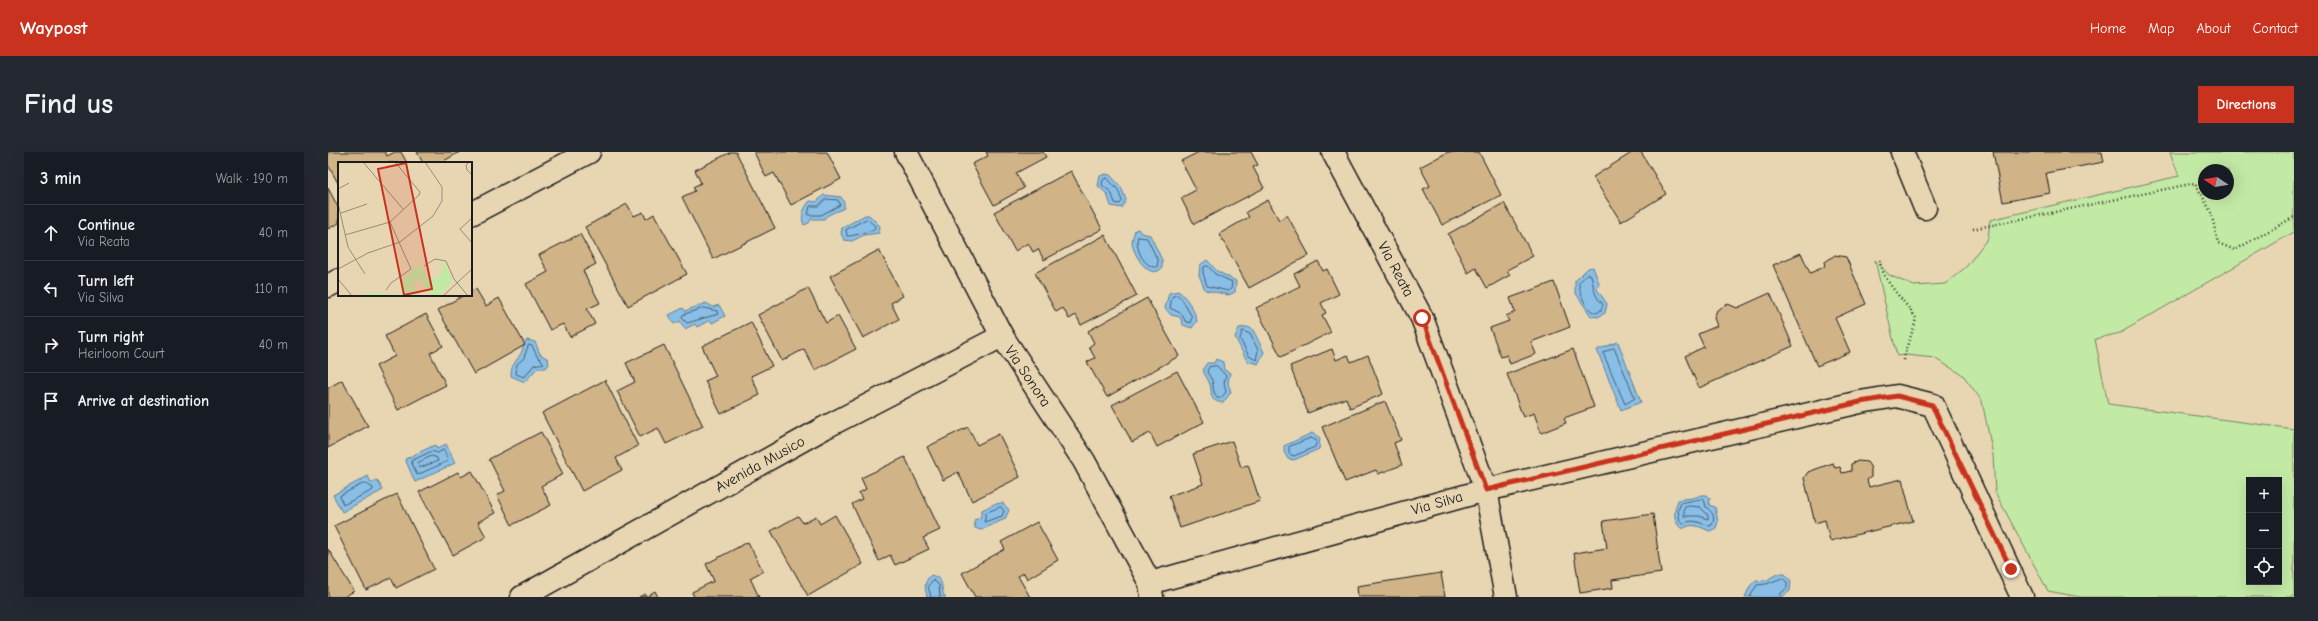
<!DOCTYPE html>
<html lang="en">
<head>
<meta charset="utf-8">
<style>
	:root { --surface:#171b24; --page:#242831; --text:#f1f3f6; --muted:#9ea1a6; --line:#363941; --accent:#c8321e }
	body { margin:0; font-family:"Comic Neue",sans-serif; background:var(--page); color:var(--text) }
	.controls { position:absolute; right:12px; bottom:12px; display:grid; overflow:hidden; border-radius:0px; box-shadow:0 4px 16px #0002 }
	.controls button { width:36px; height:36px; display:grid; place-items:center; padding:0; border:0; border-bottom:1px solid var(--line); background:var(--surface); color:var(--text); font:20px sans-serif }
	.compass { position:absolute; left:1870px; top:12px; width:36px; height:36px; border-radius:50%; background:var(--surface); box-shadow:0 4px 16px #0002; rotate:282deg }
	.stop { position:absolute; width:12px; height:12px; margin:-9px; border:3px solid #c8321e; border-radius:50%; background:#fff }
	.stop.end { background:#c8321e; border-color:#fff; box-shadow:0 1px 4px #0008 }
	.list { margin:0; padding:0; list-style:none }
	h2 { display:flex; justify-content:space-between; align-items:center; height:52px; margin:0; padding:0 16px; font-size:17px }
	h2 small { font-size:13px; font-weight:400; color:var(--muted) }
	.list li { display:grid; grid-template-columns:26px 1fr auto; gap:12px; align-items:center; box-sizing:border-box; height:56px; padding:0 16px; border-top:1px solid var(--line) }
	.list b { display:block; font-size:15px; white-space:nowrap }
	.list p { margin:0; font-size:13px; white-space:nowrap; color:var(--muted) }
	.list em { font-size:13px; font-style:normal; color:var(--muted) }
	.icon { flex:none; width:22px; height:22px; fill:none; stroke:currentColor; stroke-width:2; stroke-linecap:round; stroke-linejoin:round }
	.map { position:relative; flex:none; width:1966px; height:445px; overflow:hidden; border-radius:0px }
	header { display:flex; align-items:center; gap:24px; box-sizing:border-box; height:56px; padding:0 20px; background:var(--accent); color:#fff }
	header strong { font-size:19px }
	nav { display:flex; gap:22px; margin-inline-start:auto; font-size:14px }
	.intro { display:flex; align-items:center; justify-content:space-between; box-sizing:border-box; height:96px; padding:0 24px }
	h1 { margin:0; font-size:28px }
	.button { padding:10px 18px; border-radius:0px; background:var(--accent); color:#fff; font-size:14px; font-weight:700 }
	main { display:flex; gap:24px; padding:0 24px }
	aside { flex:1; background:var(--surface); border-radius:0px; box-shadow:0 4px 16px #0002 }
	.map>svg:first-child { display:block }
	.green { fill:#c3eaa5; stroke:#708360; fill-rule:evenodd }
	.water { fill:#89bfe7; stroke:#5d7e96 }
	.lines { fill:none; stroke-linecap:round; stroke-linejoin:round }
	.shore { stroke:#485d6d; stroke-width:1 }
	.building { fill:#d0b387; stroke:#1c1c1c }
	.minor-casing { stroke:#1c1c1c; stroke-width:25 }
	.path { stroke:#1c1c1c; stroke-width:2.5; stroke-dasharray:1 3; stroke-linecap:butt }
	.minor { stroke:#e8d6b3; stroke-width:22 }
	.route { stroke:#c8321e; stroke-width:5 }
	.labels { text-anchor:middle; stroke-width:3.5; stroke-linejoin:round; paint-order:stroke }
	.street-label { font-size:15px; fill:#1c1c1c; stroke:#e8d6b3 }
	.inset-road { fill:none; stroke:#968c77; stroke-width:1 }
	.view { fill:#c8321e; fill-opacity:0.15; stroke:#c8321e; stroke-width:2 }
	.inset-edge { fill:none; stroke:#1c1c1c; stroke-width:2 }
</style>
</head>
<body>
<header>
<strong>Waypost</strong>
<nav><a>Home</a><a>Map</a><a>About</a><a>Contact</a></nav>
</header>
<div class="intro"><h1>Find us</h1><a class="button">Directions</a></div>
<main>
<aside>
<h2>3 min<small>Walk · 190 m</small></h2>
<ul class="list">
<li><svg class="icon" aria-label="ahead" viewBox="0 0 24 24"><path d="M12 20V5M6 11l6-6 6 6"/></svg><div><b>Continue</b><p>Via Reata</p></div><em>40 m</em></li>
<li><svg class="icon" aria-label="left" viewBox="0 0 24 24"><path d="M17 20v-9H6M10 6l-5 5 5 5"/></svg><div><b>Turn left</b><p>Via Silva</p></div><em>110 m</em></li>
<li><svg class="icon" aria-label="right" viewBox="0 0 24 24"><path d="M7 20v-9h11M14 6l5 5-5 5"/></svg><div><b>Turn right</b><p>Heirloom Court</p></div><em>40 m</em></li>
<li><svg class="icon" aria-label="arrive" viewBox="0 0 24 24"><path d="M6 21V4h12l-3 4 3 4H6"/></svg><div><b>Arrive at destination</b></div></li>
</ul>
</aside>
<div class="map">
<svg width="1966" height="445" viewBox="0 0 1966 445">
	<rect width="100%" height="100%" fill="#e8d6b3"/>
	<filter id="ink" filterUnits="userSpaceOnUse"><feTurbulence type="fractalNoise" baseFrequency=".025" numOctaves="2"/><feDisplacementMap in="SourceGraphic" scale="8" xChannelSelector="R" yChannelSelector="G"/><feConvolveMatrix kernelMatrix="1 2 1 2 8 2 1 2 1" color-interpolation-filters="sRGB"/></filter>
	<g filter="url(#ink)">
		<!-- green -->
		<path class="green" d="M1842,0h124v80l-174,101 -25,6 13,65 186,25v168h-214l-32,-6 -53,-99 -2,-37 -11,-54 -19,-26 -29,-17 -28,-3 -9,1 -22,-96 14,15 25,11 31,-2 21,-17 22,-29 2,-18 189,-44zM1876,18h24v24h-24zM1921,328h30v102h-30z"/>
		<!-- water -->
		<g class="water">
			<polygon points="778,22 782,23 793,35 798,48 794,56 783,54 779,42 770,34 772,24"/>
			<path d="M496,43l17,2 3,5v6c-7,4 -16,5 -20,11h-13l-2,4 -5,2c-4,-8 0,-18 6,-24l6,1z"/>
			<polygon points="537,63 541,63 552,74 551,81 536,83 524,89 516,88 513,82 514,76"/>
			<path d="M810,77l3,4 9,2 12,25v8c-13,14 -29,-15 -30,-25 0,-4 2,-9 3,-13z"/>
			<polygon points="879,108 889,119 908,129 907,140 901,143 877,138 871,123 872,113"/>
			<polygon points="1265,115 1271,131 1269,137 1279,152 1277,161 1270,165 1263,164 1247,140 1247,129 1260,116"/>
			<path d="M850,139c8,5 17,20 19,30l-5,7 -9,-3 -3,-8 -9,-2 -6,-7 4,-15z"/>
			<polygon points="378,151 385,155 391,153 397,164 384,171 382,168 369,175 367,172 357,177 352,169 346,172 341,163 355,156 357,159"/>
			<polygon points="920,175 925,178 936,200 930,212 919,209 907,185 911,176"/>
			<path d="M199,188l8,2 5,12 8,5 1,5 -3,4h-9l-12,14 -14,-6c0,-11 4,-13 9,-21 4,-6 2,-10 7,-15z"/>
			<polygon points="1290,190 1313,250 1293,258 1269,198"/>
			<path d="M888,207l7,3 1,8 6,3 -2,10 3,9 -8,11c-17,-3 -9,-10 -14,-21 -4,-9 -9,-10 -2,-19h7z"/>
			<polygon points="984,281 992,286 991,297 966,308 960,307 956,300 956,294"/>
			<polygon points="118,292 127,311 87,330 77,307 107,293 109,297"/>
			<polygon points="40,324 43,331 49,328 55,338 14,360 5,343"/>
			<path d="M1373,343h6l3,3 -1,7 6,2 3,15 -2,6 -6,3c-11,-4 -17,-9 -28,-2 -10,-8 -8,-18 -4,-29 7,-2 16,-1 23,-5z"/>
			<polygon points="675,351 681,358 677,367 653,378 647,376 646,368 652,366 654,358 666,352"/>
			<polygon points="1449,422 1457,422 1463,429 1462,439 1454,445 1417,445 1422,434 1428,428 1437,429"/>
			<path d="M603,423c11,3 11,9 12,19l3,3h-19c-2,-10 -4,-14 4,-22z"/>
		</g>
		<g class="lines">
			<!-- shore -->
			<g class="shore">
				<polygon points="779,26 790,38 794,49 792,52 787,51 783,40 774,33 775,28"/>
				<polygon points="498,47 510,48 512,53 493,63 480,63 482,54 490,54"/>
				<path d="M539,67l8,7 -1,4c-6,1 -23,7 -27,6l-1,-6z"/>
				<path d="M810,85l9,1 11,23 -1,6c-13,2 -23,-21 -19,-30z"/>
				<polygon points="880,114 887,122 904,130 903,137 900,139 879,134 875,121 876,115"/>
				<path d="M1260,122l3,1c3,11 2,21 12,29l-2,6 -4,3c-11,-1 -18,-21 -18,-30z"/>
				<polygon points="849,143 853,146 864,165 862,171 857,169 854,162 842,156 844,145"/>
				<polygon points="376,156 389,159 390,162 359,171 354,166 355,163"/>
				<polygon points="915,179 922,182 930,198 928,208 921,204 912,187"/>
				<polygon points="201,193 204,194 209,204 216,211 206,213 196,225 188,222 189,212 195,207"/>
				<polygon points="1286,196 1307,246 1297,252 1275,201"/>
				<polygon points="889,214 898,224 896,231 898,240 893,246 889,246 886,240 884,228 879,220 881,215"/>
				<polygon points="983,286 989,289 987,295 966,304 961,302 961,295"/>
				<polygon points="116,298 120,309 89,323 83,309 104,299 109,301"/>
				<polygon points="104,304 109,306 110,309 91,316 90,311"/>
				<polygon points="37,331 45,336 45,338 15,353 12,344"/>
				<path d="M1376,347l2,8c6,5 10,9 6,18l-3,1c-10,-3 -16,-8 -26,-2l-3,-2 -2,-12 3,-7z"/>
				<polygon points="1361,354 1372,355 1380,363 1380,367 1371,364 1356,364 1356,356"/>
				<polygon points="673,355 676,359 674,364 656,370 658,361"/>
				<polyline points="603,445 600,434 605,428 611,433 612,445"/>
				<polyline points="1422,445 1429,433 1438,432 1454,426 1459,430 1459,436 1453,441 1452,445"/>
			</g>
		</g>
		<!-- building -->
		<g class="building">
			<polygon points="0,0 57,0 59,4 67,0 73,0 79,11 11,11 11,33 0,13"/>
			<polygon points="89,0 132,0 112,11 95,11"/>
			<polygon points="403,0 408,0 447,76 385,107 354,45 367,39 365,35 373,31 367,18"/>
			<polygon points="426,0 499,0 513,27 463,53 446,21 438,25"/>
			<polygon points="658,0 715,0 718,5 688,21 696,36 666,53 644,12 660,4"/>
			<polygon points="871,0 923,0 930,13 925,15 936,36 866,72 853,46 868,38 853,9"/>
			<polygon points="1120,0 1151,0 1173,43 1114,73 1095,37 1102,34 1092,15"/>
			<polygon points="1305,0 1313,0 1338,42 1293,70 1265,25"/>
			<polygon points="1665,0 1774,0 1776,10 1718,21 1722,41 1675,50"/>
			<polygon points="743,19 774,77 716,108 710,97 705,100 700,91 687,99 666,60"/>
			<polygon points="0,36 11,57 11,71 0,77"/>
			<polygon points="940,48 951,68 959,63 981,103 921,136 891,82 921,65 918,60"/>
			<polygon points="1176,51 1205,104 1179,118 1182,123 1159,136 1148,116 1140,121 1120,82"/>
			<polygon points="299,52 306,64 315,60 318,67 326,62 359,122 300,154 257,75"/>
			<polygon points="252,82 268,112 255,119 272,151 259,157 267,172 242,185 235,172 222,178 198,132 220,120 211,103"/>
			<polygon points="777,83 809,144 753,173 748,163 741,167 735,156 728,160 707,121"/>
			<polygon points="551,98 575,144 563,151 571,167 535,186 502,124"/>
			<polygon points="1473,101 1482,121 1496,115 1497,110 1507,103 1518,105 1538,152 1507,166 1522,200 1489,214 1445,113"/>
			<polygon points="990,109 995,119 999,117 1011,142 993,151 998,161 994,163 1003,180 953,205 928,156 972,134 966,122"/>
			<polygon points="1226,130 1242,175 1203,190 1208,202 1182,212 1179,203 1173,205 1162,176 1181,169 1178,164 1187,160 1182,146"/>
			<polygon points="480,136 498,171 510,164 528,197 487,218 476,197 454,209 430,163"/>
			<polygon points="148,137 158,154 171,146 197,193 146,222 110,158 136,143 143,143 143,139"/>
			<polygon points="1442,141 1465,194 1371,236 1357,204 1376,195 1370,182 1389,174 1386,166 1389,158 1400,152 1409,156"/>
			<polygon points="819,146 851,204 779,245 759,210 767,206 761,195 766,191 760,179"/>
			<polygon points="98,162 115,194 102,201 118,233 70,258 48,214 67,204 57,184"/>
			<polygon points="423,170 444,214 423,224 432,243 393,262 377,229 388,224 374,194"/>
			<polygon points="336,193 375,274 338,292 330,276 312,285 289,239 307,230 298,211"/>
			<polygon points="1004,197 1008,208 1020,203 1023,210 1040,203 1055,242 1022,256 1018,246 980,261 962,214"/>
			<polygon points="1245,197 1266,255 1236,266 1238,271 1213,281 1206,261 1195,265 1179,222"/>
			<polygon points="849,219 876,270 829,295 822,281 804,290 784,253"/>
			<polygon points="14,228 40,274 0,296 0,236"/>
			<polygon points="277,228 310,294 288,306 294,318 254,339 214,261"/>
			<polygon points="1057,249 1073,288 1066,291 1074,313 1050,322 1048,318 1017,330 994,275"/>
			<polygon points="640,275 649,293 671,282 692,325 644,349 630,320 615,328 599,295"/>
			<polygon points="213,280 235,322 213,334 223,353 184,373 169,343 177,339 161,307"/>
			<polygon points="904,289 913,315 920,313 932,349 852,376 841,344 875,332 865,302"/>
			<polygon points="577,305 612,378 595,386 601,397 567,413 562,403 551,409 524,352 534,347 531,341 538,337 533,326"/>
			<polygon points="1530,309 1539,310 1543,316 1543,325 1539,328 1541,335 1574,327 1585,369 1502,389 1497,368 1487,371 1476,326 1480,320 1505,311 1507,316 1512,315 1514,321 1523,319 1523,312"/>
			<polygon points="144,319 167,361 150,370 158,385 125,403 91,340 130,320 133,325"/>
			<polygon points="69,342 106,417 68,436 63,426 38,438 6,374"/>
			<polygon points="1325,362 1333,421 1284,428 1285,436 1252,441 1246,401 1279,396 1275,369"/>
			<polygon points="507,363 535,412 480,444 443,379 470,364 475,371 488,364 492,372"/>
			<polygon points="709,370 730,408 699,427 696,421 690,424 702,445 647,445 634,421 677,397 673,390"/>
			<polygon points="420,390 435,419 422,426 431,445 366,445 364,440 386,429 378,412"/>
			<polygon points="0,397 26,439 16,445 0,445"/>
			<polygon points="1113,421 1117,445 1030,445 1029,434"/>
			<polygon points="327,439 330,445 311,445 317,442 318,445"/>
		</g>
		<g class="lines">
			<defs>
				<g id="minor">
					<polyline points="578,0 674,184 756,309 822,431 824,445"/>
					<polyline points="1005,0 1094,166 1158,338 1178,445"/>
					<polyline points="1574,0 1597,56"/>
					<polyline points="143,62 261,0"/>
					<polyline points="0,134 11,128"/>
					<polyline points="822,431 1158,338 1532,250 1569,244 1605,253 1694,445"/>
					<polyline points="194,445 496,276 674,184"/>
				</g>
			</defs>
			<!-- minor casing -->
			<use href="#minor" class="minor-casing"/>
			<!-- path -->
			<g class="path">
				<polyline points="1645,77 1867,31 1883,60 1890,91 1907,98 1966,65"/>
				<path d="M1552,108c1,20 25,41 36,58 -3,16 -11,28 -12,43"/>
			</g>
			<!-- minor -->
			<use href="#minor" class="minor"/>
		</g>
	</g>
	<g class="lines" filter="url(#ink)">
		<!-- route -->
		<polyline class="route" points="1094,166 1158,338 1532,250 1569,244 1604,253 1683,417"/>
	</g>
	<g class="labels">
		<!-- street labels -->
		<g class="street-label">
			<text transform="translate(1068 117) rotate(62)" y="5">Via Reata</text>
			<text transform="translate(700 224) rotate(56)" y="5">Via Sonora</text>
			<text transform="translate(432 312) rotate(-29)" y="5">Avenida Musico</text>
			<text transform="translate(1109 351) rotate(-16)" y="5">Via Silva</text>
		</g>
	</g>
	<!-- overview -->
	<g transform="translate(10 10)">
		<rect width="134" height="134" fill="#e8d6b3"/>
		<path d="M98,99h5l4,3 8,17 -14,15h-6l-15,-17 -4,1 2,16 -51,-1 2,-3 35,3 -1,-16 11,-7 2,-6 6,-3 -1,5 5,2 6,11 10,-6 3,-9z" fill="#c3eaa5"/>
		<path class="inset-road" d="M25,0l40,47M131,0l-3,3 1,5 5,5M0,27l11,-6M0,41l10,44 17,27M3,51l26,-9M134,56l-12,11 12,14M7,73l45,-13 29,-27 1,-3 -25,-30M86,104l11,-7 11,2 8,18 14,17M0,107l30,-16 32,-11 33,-26 9,-15v-14l-17,-25M0,117l14,17M48,128l5,-7 20,-14 -21,-47M105,134l29,-27"/>
		<path class="view" d="M68,1l26,126 -28,6 -26,-126z"/>
		<rect width="134" height="134" class="inset-edge"/>
	</g>
</svg>
<div class="controls">
<button>+</button>
<button>−</button>
<button><svg class="icon" aria-label="locate" viewBox="0 0 24 24"><circle cx="12" cy="12" r="6"/><path d="M12 2v4M12 18v4M2 12h4M18 12h4"/></svg></button>
</div>
<svg class="compass" viewBox="-18 -18 36 36"><path d="M0-13l5 13h-10z" fill="#e53935"/><path d="M0 13l5-13h-10z" fill="#9ea1a6"/></svg>
<div class="stop" style="left:1094px;top:166px"></div>
<div class="stop end" style="left:1683px;top:417px"></div>
</div>
</main>
</body>
</html>
